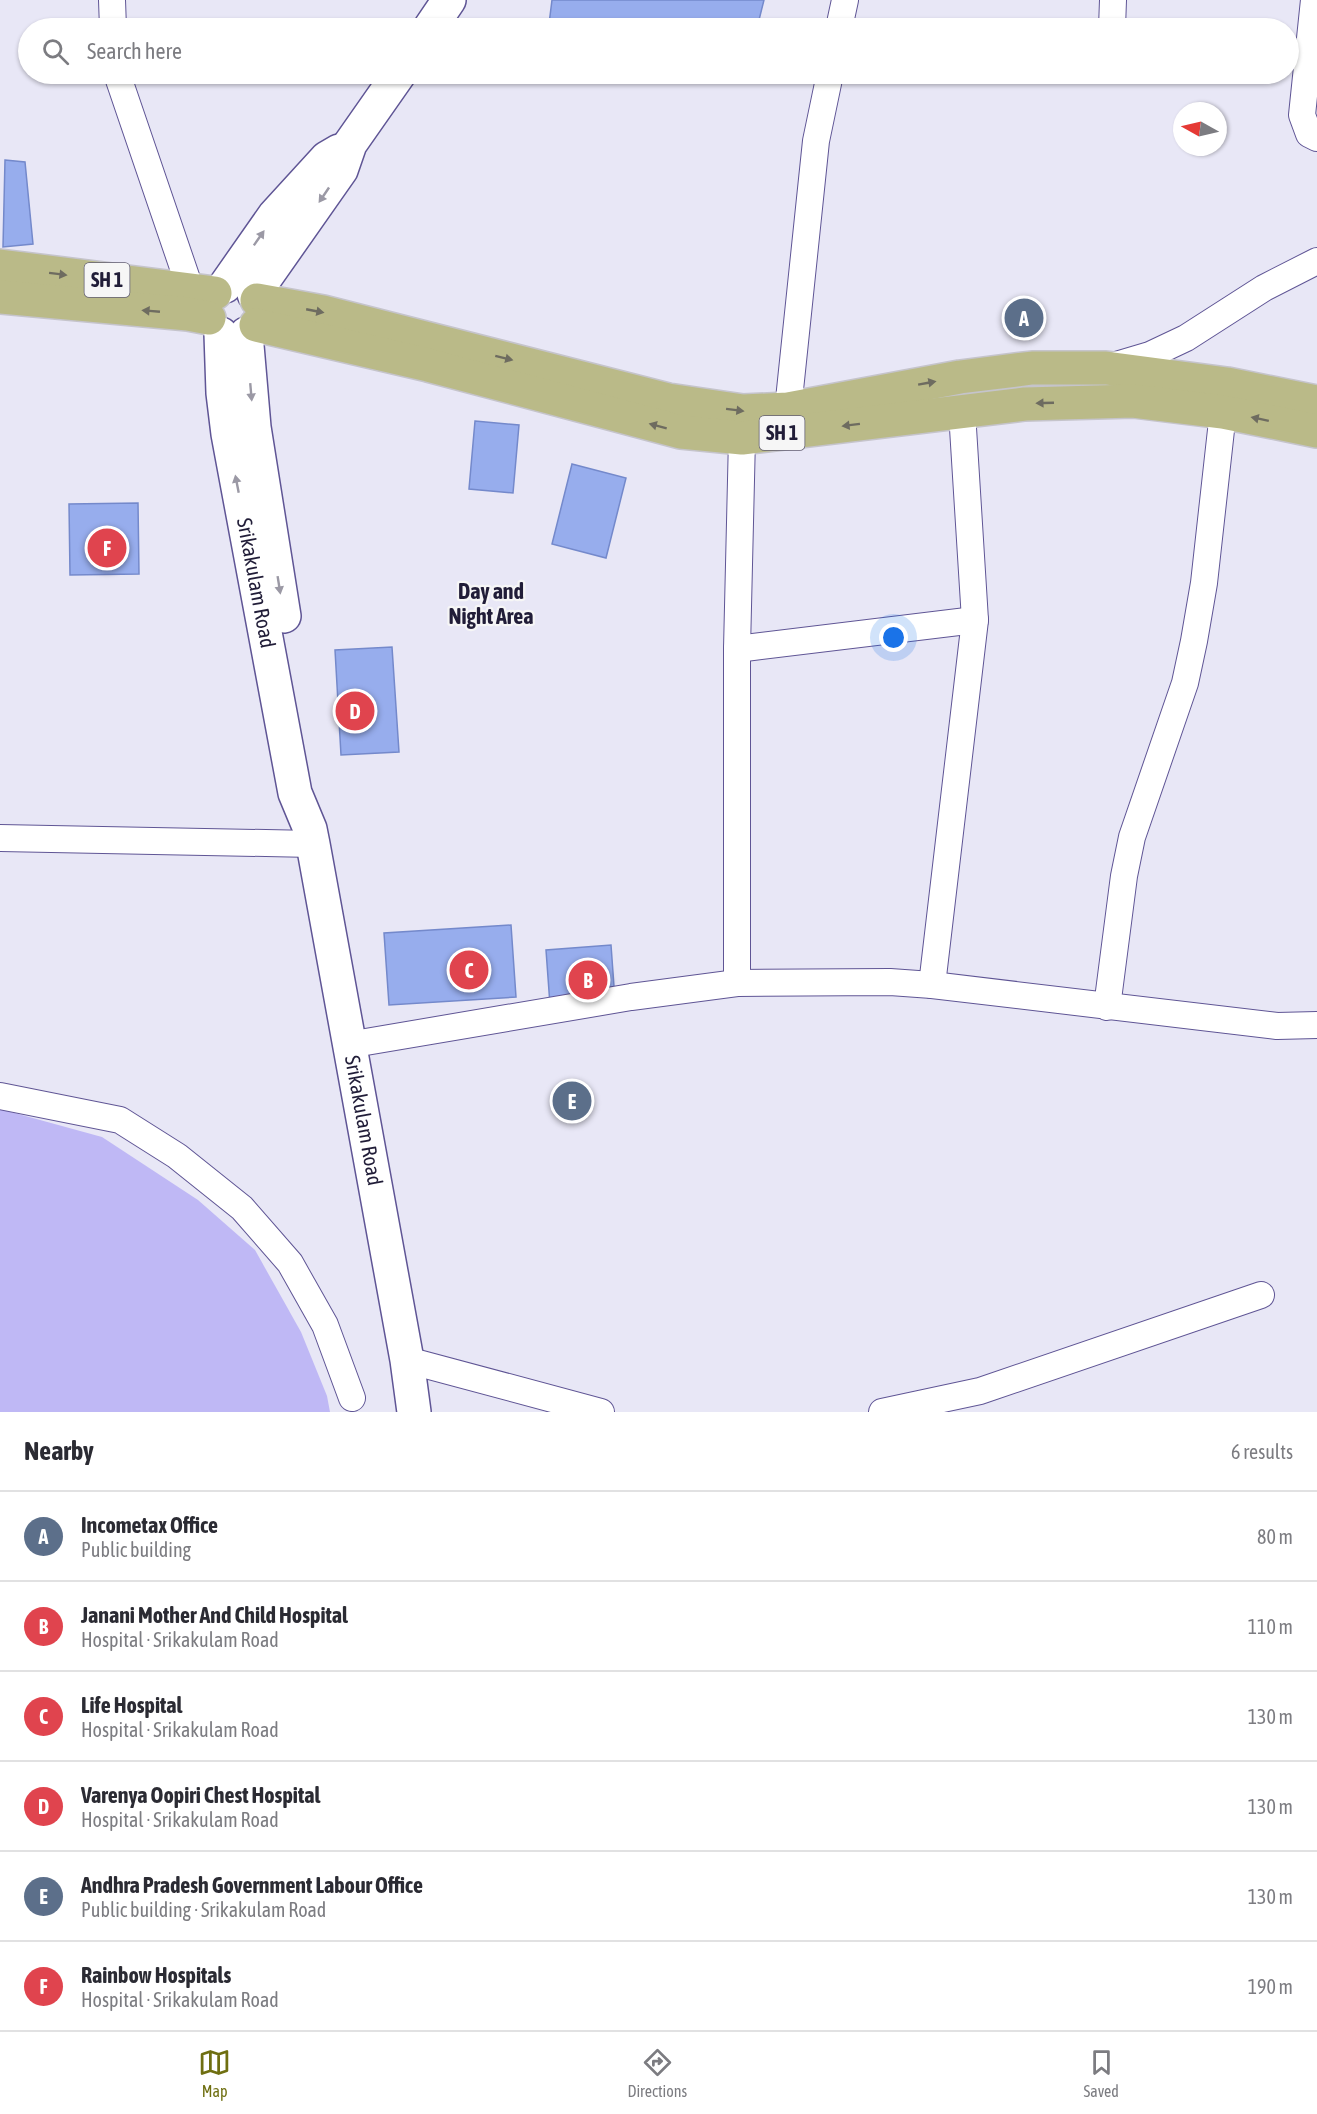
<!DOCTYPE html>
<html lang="en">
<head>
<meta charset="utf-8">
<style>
	:root { --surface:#fff; --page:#f7f7f7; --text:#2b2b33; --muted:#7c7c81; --line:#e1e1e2; --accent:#6f6f11 }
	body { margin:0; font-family:"Asap Condensed",sans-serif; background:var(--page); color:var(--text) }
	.compass { position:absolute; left:1173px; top:102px; width:54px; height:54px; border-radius:50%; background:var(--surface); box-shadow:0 2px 4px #0004; rotate:278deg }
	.you { position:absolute; left:894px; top:638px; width:21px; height:21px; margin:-15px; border:4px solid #fff; border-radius:50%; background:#1a73e8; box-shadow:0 0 0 9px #1a73e833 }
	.badge { display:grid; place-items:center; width:39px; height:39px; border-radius:50%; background:var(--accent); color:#fff; font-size:20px; font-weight:700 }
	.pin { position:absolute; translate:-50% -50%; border:3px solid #fff; box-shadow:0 2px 6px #0006 }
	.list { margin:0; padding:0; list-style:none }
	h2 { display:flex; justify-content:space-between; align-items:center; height:78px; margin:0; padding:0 24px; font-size:26px }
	h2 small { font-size:20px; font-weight:400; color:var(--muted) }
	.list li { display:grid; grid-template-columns:39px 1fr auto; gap:18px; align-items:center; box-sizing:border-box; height:90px; padding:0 24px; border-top:2px solid var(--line) }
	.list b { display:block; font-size:22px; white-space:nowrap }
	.list p { margin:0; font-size:20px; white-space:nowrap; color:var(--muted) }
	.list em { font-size:20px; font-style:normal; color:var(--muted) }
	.icon { flex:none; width:33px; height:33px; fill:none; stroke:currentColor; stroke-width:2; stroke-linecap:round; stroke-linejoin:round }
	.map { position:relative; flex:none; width:1317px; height:1412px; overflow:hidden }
	.search { position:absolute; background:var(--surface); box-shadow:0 2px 4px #0004; left:18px; right:18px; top:18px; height:66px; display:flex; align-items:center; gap:15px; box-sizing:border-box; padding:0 21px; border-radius:33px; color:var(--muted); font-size:22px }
	.sheet { height:618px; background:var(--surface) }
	nav { display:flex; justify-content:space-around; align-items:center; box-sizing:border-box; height:84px; border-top:2px solid var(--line); background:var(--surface); font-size:16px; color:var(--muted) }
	nav a { display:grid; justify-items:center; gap:3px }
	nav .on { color:var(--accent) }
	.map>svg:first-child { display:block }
	.pitch { fill:#bfb8f5 }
	.building { fill:#97aded; stroke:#7489cb; stroke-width:1.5 }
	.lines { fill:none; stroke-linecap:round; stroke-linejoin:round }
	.minor-casing { stroke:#5f5595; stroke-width:28 }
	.tertiary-casing { stroke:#5f5595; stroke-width:36 }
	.secondary-casing { stroke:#5f5595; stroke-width:36 }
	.primary-casing { stroke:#c5c4cb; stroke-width:36 }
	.minor { stroke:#fff; stroke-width:26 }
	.tertiary { stroke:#fff; stroke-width:33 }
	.secondary { stroke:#fff; stroke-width:33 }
	.primary { stroke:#baba88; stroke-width:33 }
	.oneway { fill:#9b99a5 }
	.oneway2 { fill:#6e6c60 }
	.labels { text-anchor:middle; stroke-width:4.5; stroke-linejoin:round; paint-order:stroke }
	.shield { fill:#f6f6f6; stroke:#615e71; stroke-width:1.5 }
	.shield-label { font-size:20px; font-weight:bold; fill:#211d38 }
	.street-label { font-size:21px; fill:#211d38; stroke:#f6f6f6 }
	.neighbourhood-label { font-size:22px; font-weight:bold; fill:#211d38; stroke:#f6f6f6 }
</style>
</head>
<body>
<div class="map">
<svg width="1317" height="1412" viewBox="0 0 1317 1412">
	<rect width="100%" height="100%" fill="#e8e7f6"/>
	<!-- pitch -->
	<polygon class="pitch" points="0,1109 102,1137 198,1200 255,1250 301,1332 327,1396 330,1412 0,1412"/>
	<!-- building -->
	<g class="building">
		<polygon points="552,0 764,0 757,28 567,28 549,24"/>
		<polygon points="5,160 25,162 33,244 3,247"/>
		<polygon points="475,421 519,425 513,493 469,489"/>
		<polygon points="572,464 626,478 606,558 552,544"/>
		<polygon points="138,503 139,574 70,575 69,504"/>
		<polygon points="392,647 399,752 341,755 335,650"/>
		<polygon points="511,925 516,997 389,1005 384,933"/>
		<polygon points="611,945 615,1000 550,1005 546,950"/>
	</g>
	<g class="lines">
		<defs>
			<g id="minor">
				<polyline points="112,0 113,28"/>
				<polyline points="1314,0 1302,115 1309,134 1317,138"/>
				<polyline points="839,28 845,0"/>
				<polyline points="1112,28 1113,0"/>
				<polyline points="117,74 191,291 189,306"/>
				<polyline points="1113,366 1150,355 1186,338 1264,288 1317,261"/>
				<polyline points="788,409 816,141 830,74"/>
				<polyline points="737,649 975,620"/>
				<polyline points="0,838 313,844"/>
				<polyline points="737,983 737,649 742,438"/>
				<polyline points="932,985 975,620 962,412"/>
				<polyline points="1107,1007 1124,876 1132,837 1185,683 1194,641 1204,583 1223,412"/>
				<polyline points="348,1045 631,997 737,983 890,982 932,985 1277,1026 1317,1025"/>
				<polyline points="0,1096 120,1120 177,1156 242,1208 290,1263 325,1325 352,1398"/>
				<polyline points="407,1360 601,1412"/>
				<polyline points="882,1412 980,1391 1261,1295"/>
			</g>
			<g id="tertiary">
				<polyline points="430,28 449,0"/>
				<polyline points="225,286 274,216 327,158 339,151"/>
				<polyline points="254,294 341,170 350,144 399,74"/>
			</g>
			<g id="secondary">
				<path id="s1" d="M221,334l2,59 5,41 67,359 15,36 3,15 94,516 7,52"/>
				<polyline points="246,334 254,427 284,616"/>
			</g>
			<g id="primary">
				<polyline points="0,266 215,293"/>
				<polyline points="0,297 188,314 209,318"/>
				<polyline points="257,300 323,312 668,400 743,411 788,409 960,377 1032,368 1106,368 1227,384 1317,402"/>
				<polyline points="256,325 428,365 681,432 742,438 1025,404 1133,401 1223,412 1317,431"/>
			</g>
		</defs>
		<!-- minor casing -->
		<use href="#minor" class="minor-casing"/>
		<!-- tertiary casing -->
		<use href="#tertiary" class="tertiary-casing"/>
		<!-- secondary casing -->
		<use href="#secondary" class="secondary-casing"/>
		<!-- primary casing -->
		<use href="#primary" class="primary-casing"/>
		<!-- minor -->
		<use href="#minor" class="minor"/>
		<!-- tertiary -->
		<use href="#tertiary" class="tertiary"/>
		<!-- secondary -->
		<use href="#secondary" class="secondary"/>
		<!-- primary -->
		<use href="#primary" class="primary"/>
	</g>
	<!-- one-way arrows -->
	<defs><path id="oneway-solid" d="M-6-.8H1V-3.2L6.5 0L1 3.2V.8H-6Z" transform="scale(1.5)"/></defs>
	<g class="oneway">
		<use href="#oneway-solid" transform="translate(324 195) rotate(124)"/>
		<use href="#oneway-solid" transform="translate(259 238) rotate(-55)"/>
		<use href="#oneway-solid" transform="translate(251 392) rotate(85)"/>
		<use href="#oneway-solid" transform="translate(237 484) rotate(-101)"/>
		<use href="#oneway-solid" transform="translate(279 585) rotate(81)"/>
	</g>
	<g class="oneway2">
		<use href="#oneway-solid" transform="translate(58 274) rotate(7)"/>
		<use href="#oneway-solid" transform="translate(151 311) rotate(-175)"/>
		<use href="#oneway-solid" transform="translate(315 311) rotate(11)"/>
		<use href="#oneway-solid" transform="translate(504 358) rotate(14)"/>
		<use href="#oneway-solid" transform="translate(927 383) rotate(-10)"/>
		<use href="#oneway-solid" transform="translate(1045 403) rotate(178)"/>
		<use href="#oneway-solid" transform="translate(735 410) rotate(7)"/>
		<use href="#oneway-solid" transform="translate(1260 419) rotate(-168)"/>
		<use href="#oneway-solid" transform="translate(851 425) rotate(173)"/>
		<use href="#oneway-solid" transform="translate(658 426) rotate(-165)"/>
	</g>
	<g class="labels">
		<!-- shield labels -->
		<g class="shield">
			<rect x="84.5" y="263" width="45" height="34" rx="4.5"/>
			<rect x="759.5" y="416" width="45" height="34" rx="4.5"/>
		</g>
		<g class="shield-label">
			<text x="107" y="287">SH 1</text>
			<text x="782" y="440">SH 1</text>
		</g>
		<!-- street labels -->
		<g class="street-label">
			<text dy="7" stroke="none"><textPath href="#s1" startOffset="252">Srikakulam Road</textPath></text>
			<text dy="7" stroke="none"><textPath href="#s1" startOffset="801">Srikakulam Road</textPath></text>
		</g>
		<!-- neighbourhood labels -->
		<g class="neighbourhood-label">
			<text x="491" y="599">Day and<tspan x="491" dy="25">Night Area</tspan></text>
		</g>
	</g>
</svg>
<svg class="compass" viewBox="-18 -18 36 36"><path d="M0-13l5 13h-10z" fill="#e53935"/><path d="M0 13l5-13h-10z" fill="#7c7c81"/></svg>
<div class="you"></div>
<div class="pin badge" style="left:1024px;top:318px;background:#5c6f8a">A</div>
<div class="pin badge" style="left:588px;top:980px;background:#e0444e">B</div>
<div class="pin badge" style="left:469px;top:970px;background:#e0444e">C</div>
<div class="pin badge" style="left:355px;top:711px;background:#e0444e">D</div>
<div class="pin badge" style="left:572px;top:1101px;background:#5c6f8a">E</div>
<div class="pin badge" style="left:107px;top:548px;background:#e0444e">F</div>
<div class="search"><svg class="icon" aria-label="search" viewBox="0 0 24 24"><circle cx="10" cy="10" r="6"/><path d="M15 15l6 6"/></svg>Search here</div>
</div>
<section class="sheet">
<h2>Nearby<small>6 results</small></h2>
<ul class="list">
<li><span class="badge" style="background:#5c6f8a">A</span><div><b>Incometax Office</b><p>Public building</p></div><em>80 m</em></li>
<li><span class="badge" style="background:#e0444e">B</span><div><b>Janani Mother And Child Hospital</b><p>Hospital · Srikakulam Road</p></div><em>110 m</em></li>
<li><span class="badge" style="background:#e0444e">C</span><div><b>Life Hospital</b><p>Hospital · Srikakulam Road</p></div><em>130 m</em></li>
<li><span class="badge" style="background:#e0444e">D</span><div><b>Varenya Oopiri Chest Hospital</b><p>Hospital · Srikakulam Road</p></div><em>130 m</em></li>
<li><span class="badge" style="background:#5c6f8a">E</span><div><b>Andhra Pradesh Government Labour Office</b><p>Public building · Srikakulam Road</p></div><em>130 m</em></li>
<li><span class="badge" style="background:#e0444e">F</span><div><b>Rainbow Hospitals</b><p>Hospital · Srikakulam Road</p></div><em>190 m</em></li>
</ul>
</section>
<nav>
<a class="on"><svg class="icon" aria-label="map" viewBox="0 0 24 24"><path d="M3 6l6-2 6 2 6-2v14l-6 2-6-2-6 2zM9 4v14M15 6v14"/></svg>Map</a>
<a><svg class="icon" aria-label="directions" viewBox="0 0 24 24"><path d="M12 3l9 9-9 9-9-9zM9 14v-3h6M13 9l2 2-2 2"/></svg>Directions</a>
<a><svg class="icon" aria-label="saved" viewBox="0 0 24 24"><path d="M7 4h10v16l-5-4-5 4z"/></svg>Saved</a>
</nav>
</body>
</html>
